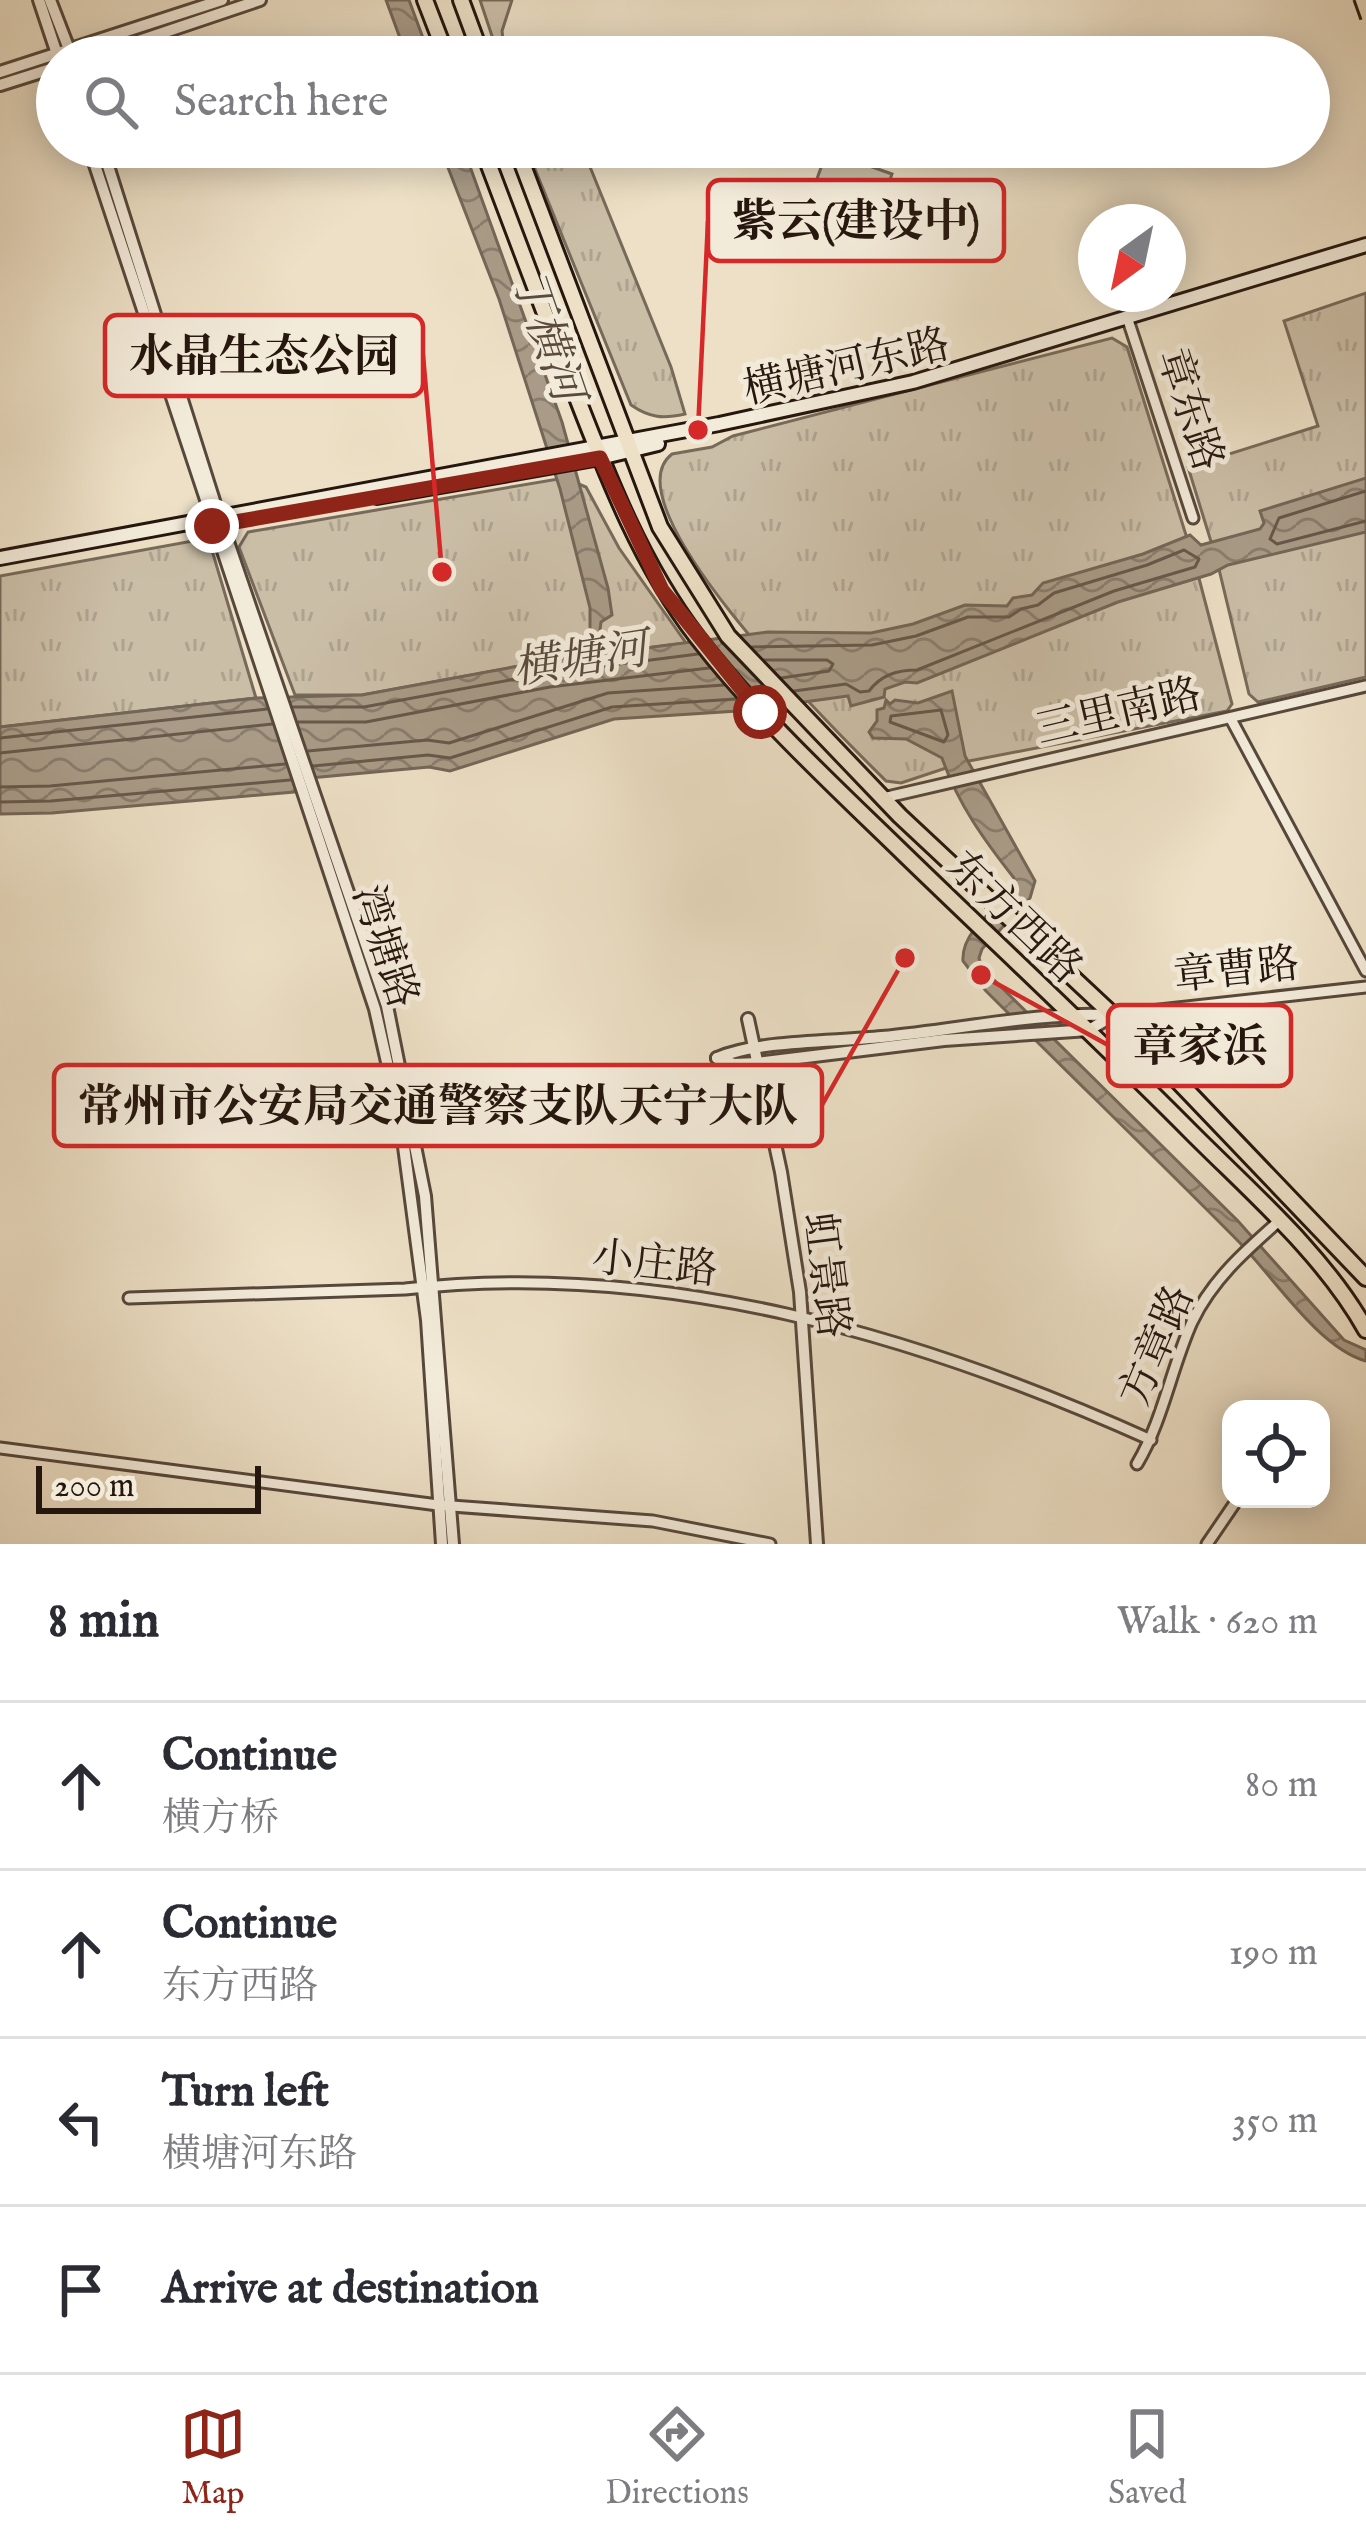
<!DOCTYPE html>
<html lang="en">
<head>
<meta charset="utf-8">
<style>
	:root { --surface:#fff; --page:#f7f7f7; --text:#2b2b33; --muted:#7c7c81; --line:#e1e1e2; --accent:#8f2418 }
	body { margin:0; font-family:"IM FELL English","Noto Serif SC",serif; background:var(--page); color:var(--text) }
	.controls { position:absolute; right:36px; bottom:36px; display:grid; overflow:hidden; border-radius:24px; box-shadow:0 6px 30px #0003 }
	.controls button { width:108px; height:108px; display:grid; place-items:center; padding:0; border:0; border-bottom:3px solid var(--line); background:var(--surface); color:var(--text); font:60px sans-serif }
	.compass { position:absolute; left:1078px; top:204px; width:108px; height:108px; border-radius:50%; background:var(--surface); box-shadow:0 6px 30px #0003; rotate:213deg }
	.scale { position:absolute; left:36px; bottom:30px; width:225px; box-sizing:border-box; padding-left:12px; border:6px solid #25160e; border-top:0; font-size:33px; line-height:42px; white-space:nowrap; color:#25160e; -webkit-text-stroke:9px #f3ebda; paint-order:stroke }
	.stop { position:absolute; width:36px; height:36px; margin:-27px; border:9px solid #8f2418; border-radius:50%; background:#fff }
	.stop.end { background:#8f2418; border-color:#fff; box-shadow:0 3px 12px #0008 }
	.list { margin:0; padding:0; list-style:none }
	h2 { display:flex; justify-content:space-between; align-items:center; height:156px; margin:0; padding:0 48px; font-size:51px }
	h2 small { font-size:39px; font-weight:400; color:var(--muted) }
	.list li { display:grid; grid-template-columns:78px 1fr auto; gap:36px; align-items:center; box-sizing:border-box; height:168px; padding:0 48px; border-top:3px solid var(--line) }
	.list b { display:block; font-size:45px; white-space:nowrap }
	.list p { margin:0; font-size:39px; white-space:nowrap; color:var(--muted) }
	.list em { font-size:39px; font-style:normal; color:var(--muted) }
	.icon { flex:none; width:66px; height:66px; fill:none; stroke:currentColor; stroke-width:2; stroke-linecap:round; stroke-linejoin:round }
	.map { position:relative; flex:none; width:1366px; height:1544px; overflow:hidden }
	.search { position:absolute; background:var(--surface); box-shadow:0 6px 30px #0003; left:36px; right:36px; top:36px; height:132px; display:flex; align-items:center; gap:30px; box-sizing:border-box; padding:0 42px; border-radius:66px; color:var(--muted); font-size:45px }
	.sheet { height:828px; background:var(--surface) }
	nav { display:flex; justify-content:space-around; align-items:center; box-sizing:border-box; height:168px; border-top:3px solid var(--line); background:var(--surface); font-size:33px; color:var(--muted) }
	nav a { display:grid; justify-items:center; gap:6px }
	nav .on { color:var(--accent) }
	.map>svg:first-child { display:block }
	.green { fill:#cbbea7; stroke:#786a5a; stroke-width:3 }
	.park { fill:url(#park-tufts); stroke:#786a5a; stroke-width:3 }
	.water { fill:url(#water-waves); stroke:#746657; stroke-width:3 }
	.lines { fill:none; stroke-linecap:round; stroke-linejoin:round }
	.shore { stroke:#67584a; stroke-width:3 }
	.minor-casing { stroke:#57483c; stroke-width:15 }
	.tertiary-casing { stroke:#57483c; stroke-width:16 }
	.secondary-casing { stroke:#25160e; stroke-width:18 }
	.primary-casing { stroke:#25160e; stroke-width:20 }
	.minor { stroke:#f3ebda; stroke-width:9 }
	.tertiary { stroke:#f3ebda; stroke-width:10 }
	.secondary { stroke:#f3ebda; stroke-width:12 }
	.primary { stroke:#ede0c6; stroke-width:14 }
	.rail { stroke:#25160e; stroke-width:3; stroke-dasharray:21 21; stroke-linecap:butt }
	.route { stroke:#8f2418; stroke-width:15 }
	.labels { text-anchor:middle; stroke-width:10; stroke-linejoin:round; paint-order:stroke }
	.street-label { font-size:42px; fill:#25160e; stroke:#f3ebda }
	.water-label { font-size:45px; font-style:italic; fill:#5a4b3e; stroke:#f3ebda }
	.leader { fill:none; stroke:#d62828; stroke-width:4.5 }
	.callout-dot { fill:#d62828; stroke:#f3ebda; stroke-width:4.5 }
	.callout { fill:#f3ebda; stroke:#d62828; stroke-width:4.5 }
	.callout-label { font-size:45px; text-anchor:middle; font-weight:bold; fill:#25160e }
</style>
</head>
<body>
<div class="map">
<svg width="1366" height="1544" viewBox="0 0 1366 1544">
	<defs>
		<pattern id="park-tufts" width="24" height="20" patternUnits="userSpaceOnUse" patternTransform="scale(3)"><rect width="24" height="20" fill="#cbbea7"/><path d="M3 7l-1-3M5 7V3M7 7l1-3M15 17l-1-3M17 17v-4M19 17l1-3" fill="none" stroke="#aea38f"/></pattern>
		<pattern id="water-waves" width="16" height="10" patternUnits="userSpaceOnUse" patternTransform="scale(3)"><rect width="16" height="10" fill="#a99b87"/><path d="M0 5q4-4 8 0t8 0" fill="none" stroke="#897d6d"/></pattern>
	</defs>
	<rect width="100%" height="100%" fill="#ede0c6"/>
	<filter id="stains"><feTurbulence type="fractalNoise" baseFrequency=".00167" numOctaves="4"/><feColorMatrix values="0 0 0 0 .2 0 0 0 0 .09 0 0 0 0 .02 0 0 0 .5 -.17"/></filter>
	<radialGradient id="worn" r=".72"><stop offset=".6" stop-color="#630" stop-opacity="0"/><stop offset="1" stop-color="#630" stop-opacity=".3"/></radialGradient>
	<!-- green -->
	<polygon class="green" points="827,151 892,174 880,210 814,187"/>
	<!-- park -->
	<g class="park">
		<polygon points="480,0 512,0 502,31 505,57 499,57"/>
		<path d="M526,147h21l41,15 83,205 14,47c-22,5 -35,4 -54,-9z"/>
		<polygon points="1366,293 1366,677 1258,702 1249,694 1217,561 1188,467 1318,426 1284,321"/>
		<path d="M1112,338l15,9 69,220 36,137 -5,7 -263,51 -63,21 -15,-2c-40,-40 -282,-275 -214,-327l40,-7 21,-11z"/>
		<polygon points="564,478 586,487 619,548 686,643 546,661 362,695 295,695 239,547 248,532"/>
		<polygon points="198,540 211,547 256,698 0,727 0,576"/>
	</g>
	<!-- water -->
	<g class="water">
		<polygon points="386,0 409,0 430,57 407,57"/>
		<polygon points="440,147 463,147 562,422 608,588 612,615 601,622 599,638 590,635 590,608 560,489 499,299"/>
		<polygon points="1366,478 1366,532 1228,565 1211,574 1118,602 917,683 905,682 885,689 884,697 851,706 848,696 738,711 614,719 450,771 429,767 310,778 294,792 52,813 0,814 0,727 256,698 362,695 546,661 768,632 871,633 913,624 965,605 1007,606 1013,598 1032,595 1043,583 1143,554 1190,535 1201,545 1260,529 1264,523 1260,511"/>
		<path d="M952,691l13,65 70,125 -5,17 -48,51 -3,9 3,10 256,253 106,119 22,10v11c-47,-13 -91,-82 -126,-118 -84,-85 -170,-168 -254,-252l-23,-30c-2,-29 31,-51 50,-70l1,-13c-30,-38 -56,-74 -72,-120l-36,-19 -33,-1 -4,-6 8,-11v-11l7,-2 2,-8 4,4 5,-4 23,3z"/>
	</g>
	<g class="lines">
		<!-- shore -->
		<g class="shore">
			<polyline points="1366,491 1279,518 1270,539 1277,544 1366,521"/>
			<path d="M752,647l120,-2 44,-9 52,-19h41l12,-8 17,-4 16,-12 93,-28 37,-15 15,9 -4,8 -81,24 -197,79c-20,0 -36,5 -48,21l-9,1 -14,-8 -52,7"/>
			<polyline points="764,660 827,660 833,664 829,671 781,678"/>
			<polyline points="293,707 364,707 548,673 698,654"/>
			<polygon points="941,710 948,735 944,742 890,722 891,716"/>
			<polyline points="298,722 366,722 550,687 709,668"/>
			<polyline points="0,738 267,709"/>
			<polyline points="308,751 427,740 449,743 608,693 724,685"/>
			<polyline points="0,753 272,724"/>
			<polyline points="313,766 428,755 450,758 612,707 736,699"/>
			<polyline points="0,787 50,786 285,764"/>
			<polyline points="0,802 51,801 290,780"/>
		</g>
		<defs>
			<g id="minor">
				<polyline points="1128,320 1193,518"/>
				<polyline points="1231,719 1366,971"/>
				<polyline points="883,798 1366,686"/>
				<polyline points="1114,1015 1366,987"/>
				<path d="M129,1298l276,-9c258,-29 513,46 746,151"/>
				<polyline points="0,1448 438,1505 653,1521 770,1544"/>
				<path d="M1137,1464c26,-44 34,-95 55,-142 20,-42 53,-71 87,-101"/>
				<polyline points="1207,1544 1237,1500"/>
			</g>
			<g id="tertiary">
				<polyline points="39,0 58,57"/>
				<polyline points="50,0 72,57"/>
				<polyline points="91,57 260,0"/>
				<polyline points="0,72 222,0"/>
				<polyline points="0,85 57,67"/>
				<polyline points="89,147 375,1009 401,1124 427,1320 442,1544"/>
				<polyline points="102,147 215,504 387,1006 425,1196 453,1544"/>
				<polyline points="748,1019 781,1172 800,1292 817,1544"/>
				<polyline points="717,1058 734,1064 757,1063 944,1040 1089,1030 1114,1015"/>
				<path d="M717,1058c42,-18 117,-16 165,-21 77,-7 153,-25 230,-22"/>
			</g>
			<g id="secondary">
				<polyline points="377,497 600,458 658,444"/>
				<polyline points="0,558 719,424 913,382 1366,245"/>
			</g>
			<g id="primary">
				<polyline points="425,0 447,57"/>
				<polyline points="461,0 482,57"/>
				<path d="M482,147c29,77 58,153 87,230 35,90 69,183 128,260 61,79 136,148 207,217 96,93 194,184 288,279 61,61 132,122 174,197"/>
				<polyline points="516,147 660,527 728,636 900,816 1131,1032 1366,1278"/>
			</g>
		</defs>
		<!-- minor casing -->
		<use href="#minor" class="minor-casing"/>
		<!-- tertiary casing -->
		<use href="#tertiary" class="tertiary-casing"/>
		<!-- secondary casing -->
		<use href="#secondary" class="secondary-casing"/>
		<!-- primary casing -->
		<use href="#primary" class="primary-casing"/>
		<!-- minor -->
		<use href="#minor" class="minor"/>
		<!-- tertiary -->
		<use href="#tertiary" class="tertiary"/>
		<!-- secondary -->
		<use href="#secondary" class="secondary"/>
		<!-- primary -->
		<use href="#primary" class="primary"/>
		<!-- rail -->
		<polyline class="rail" points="1354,0 1366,34"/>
	</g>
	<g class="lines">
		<!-- route -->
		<polyline class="route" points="212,526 600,458 662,590 760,712"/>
	</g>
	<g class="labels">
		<!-- street labels -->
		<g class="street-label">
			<text transform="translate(846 365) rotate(-13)" y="15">横塘河东路</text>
			<text transform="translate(1192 409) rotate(72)" y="15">章东路</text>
			<text transform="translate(1118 710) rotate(-13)" y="15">三里南路</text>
			<text transform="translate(1016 916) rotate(44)" y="15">东方西路</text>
			<text transform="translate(387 946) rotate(72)" y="15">湾塘路</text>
			<text transform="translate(1236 968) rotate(-6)" y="15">章曹路</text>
			<text transform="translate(655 1262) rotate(6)" y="15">小庄路</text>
			<text transform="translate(828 1275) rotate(83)" y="15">虹景路</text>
			<text transform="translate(1155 1345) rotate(-67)" y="15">方章路</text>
		</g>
		<!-- water labels -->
		<g class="water-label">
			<text transform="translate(549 335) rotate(71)" y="16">丁横河</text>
			<text transform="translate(580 657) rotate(-9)" y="16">横塘河</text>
		</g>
	</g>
	<!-- callouts -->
	<path class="leader" d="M698 430L708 221M442 572L423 355M981 975L1108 1045M905 958L822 1105"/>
	<g class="callout-dot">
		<circle cx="698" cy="430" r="12"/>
		<circle cx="442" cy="572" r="12"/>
		<circle cx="981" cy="975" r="12"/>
		<circle cx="905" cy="958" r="12"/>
	</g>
	<g class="callout">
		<rect x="708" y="180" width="296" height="81" rx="12"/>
		<rect x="105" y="315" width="318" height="81" rx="12"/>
		<rect x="1108" y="1005" width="183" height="81" rx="12"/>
		<rect x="54" y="1065" width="768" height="81" rx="12"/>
	</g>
	<g class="callout-label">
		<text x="856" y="236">紫云(建设中)</text>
		<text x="264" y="371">水晶生态公园</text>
		<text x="1200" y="1061">章家浜</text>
		<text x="438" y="1121">常州市公安局交通警察支队天宁大队</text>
	</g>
	<rect width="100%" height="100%" filter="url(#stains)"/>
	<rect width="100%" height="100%" fill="url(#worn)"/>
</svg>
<div class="controls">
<button><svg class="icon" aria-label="locate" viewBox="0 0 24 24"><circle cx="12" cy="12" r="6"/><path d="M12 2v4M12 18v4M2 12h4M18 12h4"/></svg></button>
</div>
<svg class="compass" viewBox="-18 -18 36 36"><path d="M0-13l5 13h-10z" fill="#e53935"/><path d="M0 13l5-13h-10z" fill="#7c7c81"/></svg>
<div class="scale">200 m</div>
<div class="stop" style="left:760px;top:712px"></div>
<div class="stop end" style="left:212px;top:526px"></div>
<div class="search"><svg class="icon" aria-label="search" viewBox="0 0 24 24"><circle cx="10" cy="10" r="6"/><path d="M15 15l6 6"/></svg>Search here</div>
</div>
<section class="sheet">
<h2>8 min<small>Walk · 620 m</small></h2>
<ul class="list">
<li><svg class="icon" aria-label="ahead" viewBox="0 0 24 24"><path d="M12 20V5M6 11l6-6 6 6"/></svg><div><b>Continue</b><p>横方桥</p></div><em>80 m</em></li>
<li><svg class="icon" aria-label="ahead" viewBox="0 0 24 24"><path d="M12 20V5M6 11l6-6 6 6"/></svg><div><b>Continue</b><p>东方西路</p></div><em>190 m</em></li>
<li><svg class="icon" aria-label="left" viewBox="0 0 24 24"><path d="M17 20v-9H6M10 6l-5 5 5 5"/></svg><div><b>Turn left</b><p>横塘河东路</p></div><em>350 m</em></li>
<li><svg class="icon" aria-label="arrive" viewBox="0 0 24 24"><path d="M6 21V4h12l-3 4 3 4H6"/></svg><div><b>Arrive at destination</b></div></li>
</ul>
</section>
<nav>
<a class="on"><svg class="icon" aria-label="map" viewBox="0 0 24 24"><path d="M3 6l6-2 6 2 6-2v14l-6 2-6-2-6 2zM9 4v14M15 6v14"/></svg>Map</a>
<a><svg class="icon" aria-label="directions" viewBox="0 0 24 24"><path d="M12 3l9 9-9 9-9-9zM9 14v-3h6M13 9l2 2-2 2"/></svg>Directions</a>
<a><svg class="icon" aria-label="saved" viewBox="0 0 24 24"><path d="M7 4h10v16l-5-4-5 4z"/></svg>Saved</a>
</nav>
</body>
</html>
